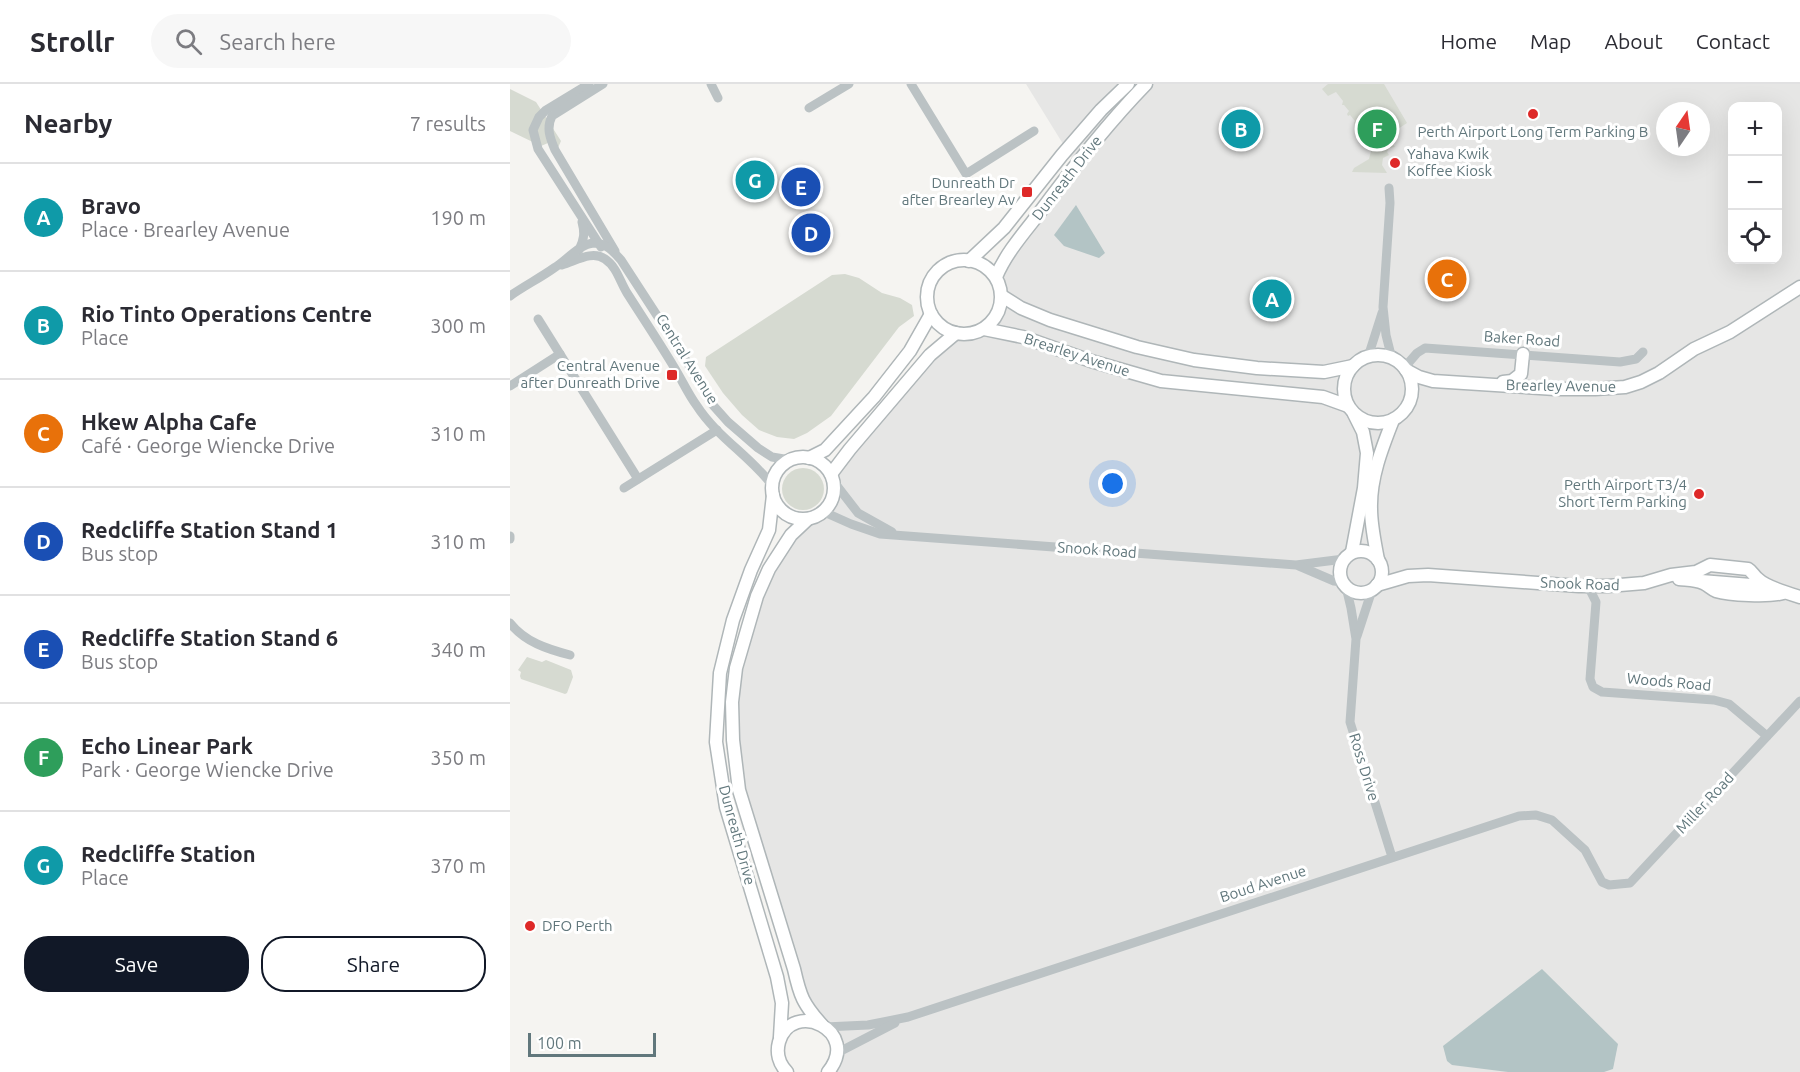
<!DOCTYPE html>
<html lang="en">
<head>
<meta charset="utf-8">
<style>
	:root { --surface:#fff; --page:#f7f7f7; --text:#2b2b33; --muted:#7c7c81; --line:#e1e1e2; --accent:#111827 }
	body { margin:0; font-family:Ubuntu,sans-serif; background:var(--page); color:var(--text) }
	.controls { position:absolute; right:18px; top:18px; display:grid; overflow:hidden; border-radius:12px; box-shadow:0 6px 24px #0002 }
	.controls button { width:54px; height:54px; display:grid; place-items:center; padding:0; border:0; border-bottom:2px solid var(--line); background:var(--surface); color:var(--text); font:30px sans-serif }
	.compass { position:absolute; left:1146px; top:18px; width:54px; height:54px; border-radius:50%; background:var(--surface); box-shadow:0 6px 24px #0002; rotate:13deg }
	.scale { position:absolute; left:18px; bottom:15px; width:128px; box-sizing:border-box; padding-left:6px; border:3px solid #61777c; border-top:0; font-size:16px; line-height:21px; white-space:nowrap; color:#61777c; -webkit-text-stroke:4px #fff; paint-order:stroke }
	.you { position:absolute; left:603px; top:400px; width:21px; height:21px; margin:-15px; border:4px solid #fff; border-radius:50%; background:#1a73e8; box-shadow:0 0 0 9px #1a73e833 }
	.badge { display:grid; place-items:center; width:39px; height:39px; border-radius:50%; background:var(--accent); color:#fff; font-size:20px; font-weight:700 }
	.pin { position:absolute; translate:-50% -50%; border:3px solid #fff; box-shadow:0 2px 6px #0006 }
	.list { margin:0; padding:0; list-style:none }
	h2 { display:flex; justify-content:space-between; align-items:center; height:78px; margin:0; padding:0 24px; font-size:26px }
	h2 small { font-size:20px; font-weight:400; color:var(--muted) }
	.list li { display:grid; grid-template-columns:39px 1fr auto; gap:18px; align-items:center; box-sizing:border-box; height:108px; padding:0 24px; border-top:2px solid var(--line) }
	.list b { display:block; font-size:22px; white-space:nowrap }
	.list p { margin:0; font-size:20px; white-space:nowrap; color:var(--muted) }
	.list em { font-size:20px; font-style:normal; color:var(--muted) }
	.actions { display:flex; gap:12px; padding:18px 24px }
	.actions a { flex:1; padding:14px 0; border:2px solid var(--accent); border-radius:24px; text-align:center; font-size:21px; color:var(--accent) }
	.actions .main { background:var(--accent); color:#fff }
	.icon { flex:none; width:33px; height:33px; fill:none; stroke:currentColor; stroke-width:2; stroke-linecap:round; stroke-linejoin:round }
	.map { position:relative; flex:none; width:1290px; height:988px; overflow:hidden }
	header { display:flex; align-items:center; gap:36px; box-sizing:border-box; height:84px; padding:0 30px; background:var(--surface); border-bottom:2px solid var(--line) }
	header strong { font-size:28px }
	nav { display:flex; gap:33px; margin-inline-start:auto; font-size:21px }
	.search { width:420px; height:54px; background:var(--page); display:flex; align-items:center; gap:15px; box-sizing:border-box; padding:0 21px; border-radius:33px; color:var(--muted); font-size:22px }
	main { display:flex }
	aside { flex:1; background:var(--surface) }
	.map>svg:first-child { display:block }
	.built { fill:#e6e6e5; fill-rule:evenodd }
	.green { fill:#d6dad1 }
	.water { fill:#b3c4c5 }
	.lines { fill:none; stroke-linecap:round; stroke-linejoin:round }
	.major-casing { stroke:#afb6b8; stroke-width:15 }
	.minor { stroke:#bbc2c4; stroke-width:9 }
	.major { stroke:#fff; stroke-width:12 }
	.poi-dot { fill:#de2928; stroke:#fff; stroke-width:2 }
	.labels { text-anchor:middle; stroke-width:6; stroke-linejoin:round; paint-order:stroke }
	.poi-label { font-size:15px; fill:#61777c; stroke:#fff; text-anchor:end }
	.street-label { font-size:15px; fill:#61777c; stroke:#fff }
</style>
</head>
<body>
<header>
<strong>Strollr</strong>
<div class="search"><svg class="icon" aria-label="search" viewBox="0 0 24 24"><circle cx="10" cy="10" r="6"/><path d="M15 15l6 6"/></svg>Search here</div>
<nav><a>Home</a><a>Map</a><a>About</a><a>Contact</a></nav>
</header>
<main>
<aside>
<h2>Nearby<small>7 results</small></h2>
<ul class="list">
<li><span class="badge" style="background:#0f9aa8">A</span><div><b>Bravo</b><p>Place · Brearley Avenue</p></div><em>190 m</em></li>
<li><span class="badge" style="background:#0f9aa8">B</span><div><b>Rio Tinto Operations Centre</b><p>Place</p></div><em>300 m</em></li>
<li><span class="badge" style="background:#e8710a">C</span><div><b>Hkew Alpha Cafe</b><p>Café · George Wiencke Drive</p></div><em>310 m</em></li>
<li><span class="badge" style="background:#1a4fb4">D</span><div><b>Redcliffe Station Stand 1</b><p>Bus stop</p></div><em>310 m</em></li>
<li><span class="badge" style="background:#1a4fb4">E</span><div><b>Redcliffe Station Stand 6</b><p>Bus stop</p></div><em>340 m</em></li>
<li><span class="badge" style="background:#2e9e5b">F</span><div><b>Echo Linear Park</b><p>Park · George Wiencke Drive</p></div><em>350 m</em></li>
<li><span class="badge" style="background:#0f9aa8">G</span><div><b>Redcliffe Station</b><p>Place</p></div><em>370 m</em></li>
</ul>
<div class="actions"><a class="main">Save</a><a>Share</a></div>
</aside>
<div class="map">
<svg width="1290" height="988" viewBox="0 0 1290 988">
	<rect width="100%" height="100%" fill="#f5f4f1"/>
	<!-- built -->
	<path class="built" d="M516,0h774v988h-966l2,-26 -29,-37 -67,-219 -8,-88 37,-133 38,-46 9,-2 13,-11 5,-15v-9l-3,-8 125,-145h19l9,-4 10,-8 6,-12 2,-13 -2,-10 -4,-9 80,-112zM1222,22h46v154h-46zM1155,27h36v36h-36z"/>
	<!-- green -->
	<g class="green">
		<polygon points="818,0 874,0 897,39 877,52 885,63 879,64 877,68 879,71 873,74 872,81 877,89 842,88 844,84 859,75 861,67 844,39 845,37 840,31 838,32 837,30 839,27 834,21 832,21 833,17 826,8 818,12 812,5"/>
		<polygon points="0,5 26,18 51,57 47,66 38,59 31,62 0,47"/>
		<polygon points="335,190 349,194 372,209 390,214 402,221 404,232 389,243 321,332 297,349 284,355 267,353 249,346 232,331 213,309 195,282 196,273 322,191"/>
		<circle cx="293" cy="405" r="21"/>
		<polygon points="17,573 32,578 36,576 61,586 63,593 57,609 55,610 11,595 10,592 11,588 8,586"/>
	</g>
	<!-- water -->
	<g class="water">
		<polygon points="566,121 595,169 589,174 554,162 544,151"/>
		<polygon points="1032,885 1108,960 1103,985 1094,988 998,988 942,981 937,977 933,962"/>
	</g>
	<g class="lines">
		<defs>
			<g id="major">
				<circle cx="454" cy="213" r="37"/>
				<polyline points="459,177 494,144 552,71 591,26 618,0"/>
				<path d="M486,193c9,-22 26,-42 41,-61 34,-46 69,-91 109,-132"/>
				<polyline points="492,212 511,224 540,236 627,263 684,276 747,284 814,288 843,282"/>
				<polyline points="474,245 513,253 581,277 651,297 813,313 838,322"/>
				<circle cx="868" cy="305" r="34"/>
				<polyline points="896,286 909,293 923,297 1045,305 1085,305 1115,303 1131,298 1149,289 1184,265 1220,248 1290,203"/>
				<polyline points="993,298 1002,297 1011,290 1013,270"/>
				<circle cx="293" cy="404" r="31"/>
				<polyline points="299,374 315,366 364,313 400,267 421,230"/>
				<polyline points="321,390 340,365 420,271 446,249"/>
				<polyline points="263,411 259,446 241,486 223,536 210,589 206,658 216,723 267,893 272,919 270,953"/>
				<path d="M298,435l-17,16 -22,34 -12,27 -21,72 -4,34 1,38 6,50 55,179c6,27 9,35 28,56"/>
				<circle cx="851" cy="488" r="21"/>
				<polyline points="842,468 854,404 857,369 853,348 844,330"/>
				<path d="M868,476c-3,-17 -7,-34 -7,-51 -1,-31 11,-61 22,-89"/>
				<path d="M1169,495c8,1 17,1 24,4 5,2 8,6 13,8 13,4 53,6 67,2"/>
				<polyline points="1191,497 1241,501 1256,507"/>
				<path d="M867,501l31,-9 20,-1 151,11h29l36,-3 27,-8 25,-3 14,-7 38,4c5,3 5,6 10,10 7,7 32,15 42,18"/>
				<path d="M277,988c-8,-8 -11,-19 -8,-30 13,-44 83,-11 49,30"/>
			</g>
		</defs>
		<!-- major casing -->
		<use href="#major" class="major-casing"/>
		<!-- minor -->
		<g class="minor">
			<polyline points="79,0 36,26 29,33 23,46 28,65 91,163"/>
			<path d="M93,0l-51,32c-6,12 -2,22 3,34l60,101"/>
			<polyline points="201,0 208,14"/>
			<polyline points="401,0 456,90 524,47"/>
			<polyline points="299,24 339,0"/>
			<polyline points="879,104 880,119 873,223 876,251 882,275"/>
			<path d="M69,166c5,-10 6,-17 3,-28"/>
			<path d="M52,181c14,-4 30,-15 43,-6 12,8 15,23 22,34 16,25 32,49 47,74 8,13 14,27 23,39 20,31 53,50 75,79"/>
			<path d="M0,212c14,-10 30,-18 44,-28 12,-7 25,-24 40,-25 12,0 20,9 27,17l63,97 27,46 17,19 30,26 14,9 18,3"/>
			<polyline points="28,235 128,395"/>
			<polyline points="858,273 872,229"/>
			<polyline points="894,284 907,269 915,264 1110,278 1126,275 1133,268"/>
			<polyline points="0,302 50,270"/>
			<polyline points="324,398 348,429 382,448"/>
			<polyline points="114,404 207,346"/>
			<polyline points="314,428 341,440 370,450 786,481 834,475"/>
			<polyline points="0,452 0,455"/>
			<polyline points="789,482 824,497 832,498"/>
			<polyline points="836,503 841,524 846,555 840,638 882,773"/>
			<polyline points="1071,503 1080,506 1086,518 1080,595 1083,603 1092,608 1204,616 1219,620 1257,652"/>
			<path d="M0,539c15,19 37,26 60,32"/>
			<polyline points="847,552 862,506"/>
			<polyline points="315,943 358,941 398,933 1009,732 1026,731 1042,736 1075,766 1092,798 1099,801 1120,799 1290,617"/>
			<polyline points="327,969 385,939"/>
		</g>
		<!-- major -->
		<use href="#major" class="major"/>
	</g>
	<!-- markers -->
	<g class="poi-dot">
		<circle cx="1023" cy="30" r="6"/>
		<circle cx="885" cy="79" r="6"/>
		<rect x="511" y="102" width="12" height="12" rx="3"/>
		<rect x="156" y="285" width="12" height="12" rx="3"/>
		<circle cx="1189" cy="410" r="6"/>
		<circle cx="20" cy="842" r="6"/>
	</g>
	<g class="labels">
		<!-- poi labels -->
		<g class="poi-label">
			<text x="1023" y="53" text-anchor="middle">Perth Airport Long Term Parking B</text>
			<text x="897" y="75" text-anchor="start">Yahava Kwik<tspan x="897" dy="17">Koffee Kiosk</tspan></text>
			<text x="505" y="104">Dunreath Dr<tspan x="505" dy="17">after Brearley Av</tspan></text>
			<text x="150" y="287">Central Avenue<tspan x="150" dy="17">after Dunreath Drive</tspan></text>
			<text x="1177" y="406">Perth Airport T3/4<tspan x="1177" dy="17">Short Term Parking</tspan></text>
			<text x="32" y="847" text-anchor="start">DFO Perth</text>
		</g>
		<!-- street labels -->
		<g class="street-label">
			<text transform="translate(557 94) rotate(-52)" y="5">Dunreath Drive</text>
			<text transform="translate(1012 255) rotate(4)" y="5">Baker Road</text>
			<text transform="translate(567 271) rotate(18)" y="5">Brearley Avenue</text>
			<text transform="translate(177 275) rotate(58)" y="5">Central Avenue</text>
			<text transform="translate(1051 302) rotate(1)" y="5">Brearley Avenue</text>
			<text transform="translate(587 466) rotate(4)" y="5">Snook Road</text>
			<text transform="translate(1070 500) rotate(2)" y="5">Snook Road</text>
			<text transform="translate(1159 598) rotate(5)" y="5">Woods Road</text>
			<text transform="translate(854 683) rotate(73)" y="5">Ross Drive</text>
			<text transform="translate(1195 719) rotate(-47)" y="5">Miller Road</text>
			<text transform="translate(227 751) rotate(75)" y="5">Dunreath Drive</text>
			<text transform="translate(753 800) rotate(-18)" y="5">Boud Avenue</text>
		</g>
	</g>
</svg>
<div class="controls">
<button>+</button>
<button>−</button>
<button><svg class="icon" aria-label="locate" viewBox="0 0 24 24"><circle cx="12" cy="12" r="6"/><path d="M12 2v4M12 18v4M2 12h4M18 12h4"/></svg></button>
</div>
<svg class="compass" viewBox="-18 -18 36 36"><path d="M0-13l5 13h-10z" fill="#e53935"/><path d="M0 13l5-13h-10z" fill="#7c7c81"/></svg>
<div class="scale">100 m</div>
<div class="you"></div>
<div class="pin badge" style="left:762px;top:215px;background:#0f9aa8">A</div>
<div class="pin badge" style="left:731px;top:45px;background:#0f9aa8">B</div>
<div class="pin badge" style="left:937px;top:195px;background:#e8710a">C</div>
<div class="pin badge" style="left:301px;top:149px;background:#1a4fb4">D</div>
<div class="pin badge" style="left:291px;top:103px;background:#1a4fb4">E</div>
<div class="pin badge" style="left:867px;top:45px;background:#2e9e5b">F</div>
<div class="pin badge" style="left:245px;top:96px;background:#0f9aa8">G</div>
</div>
</main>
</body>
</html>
